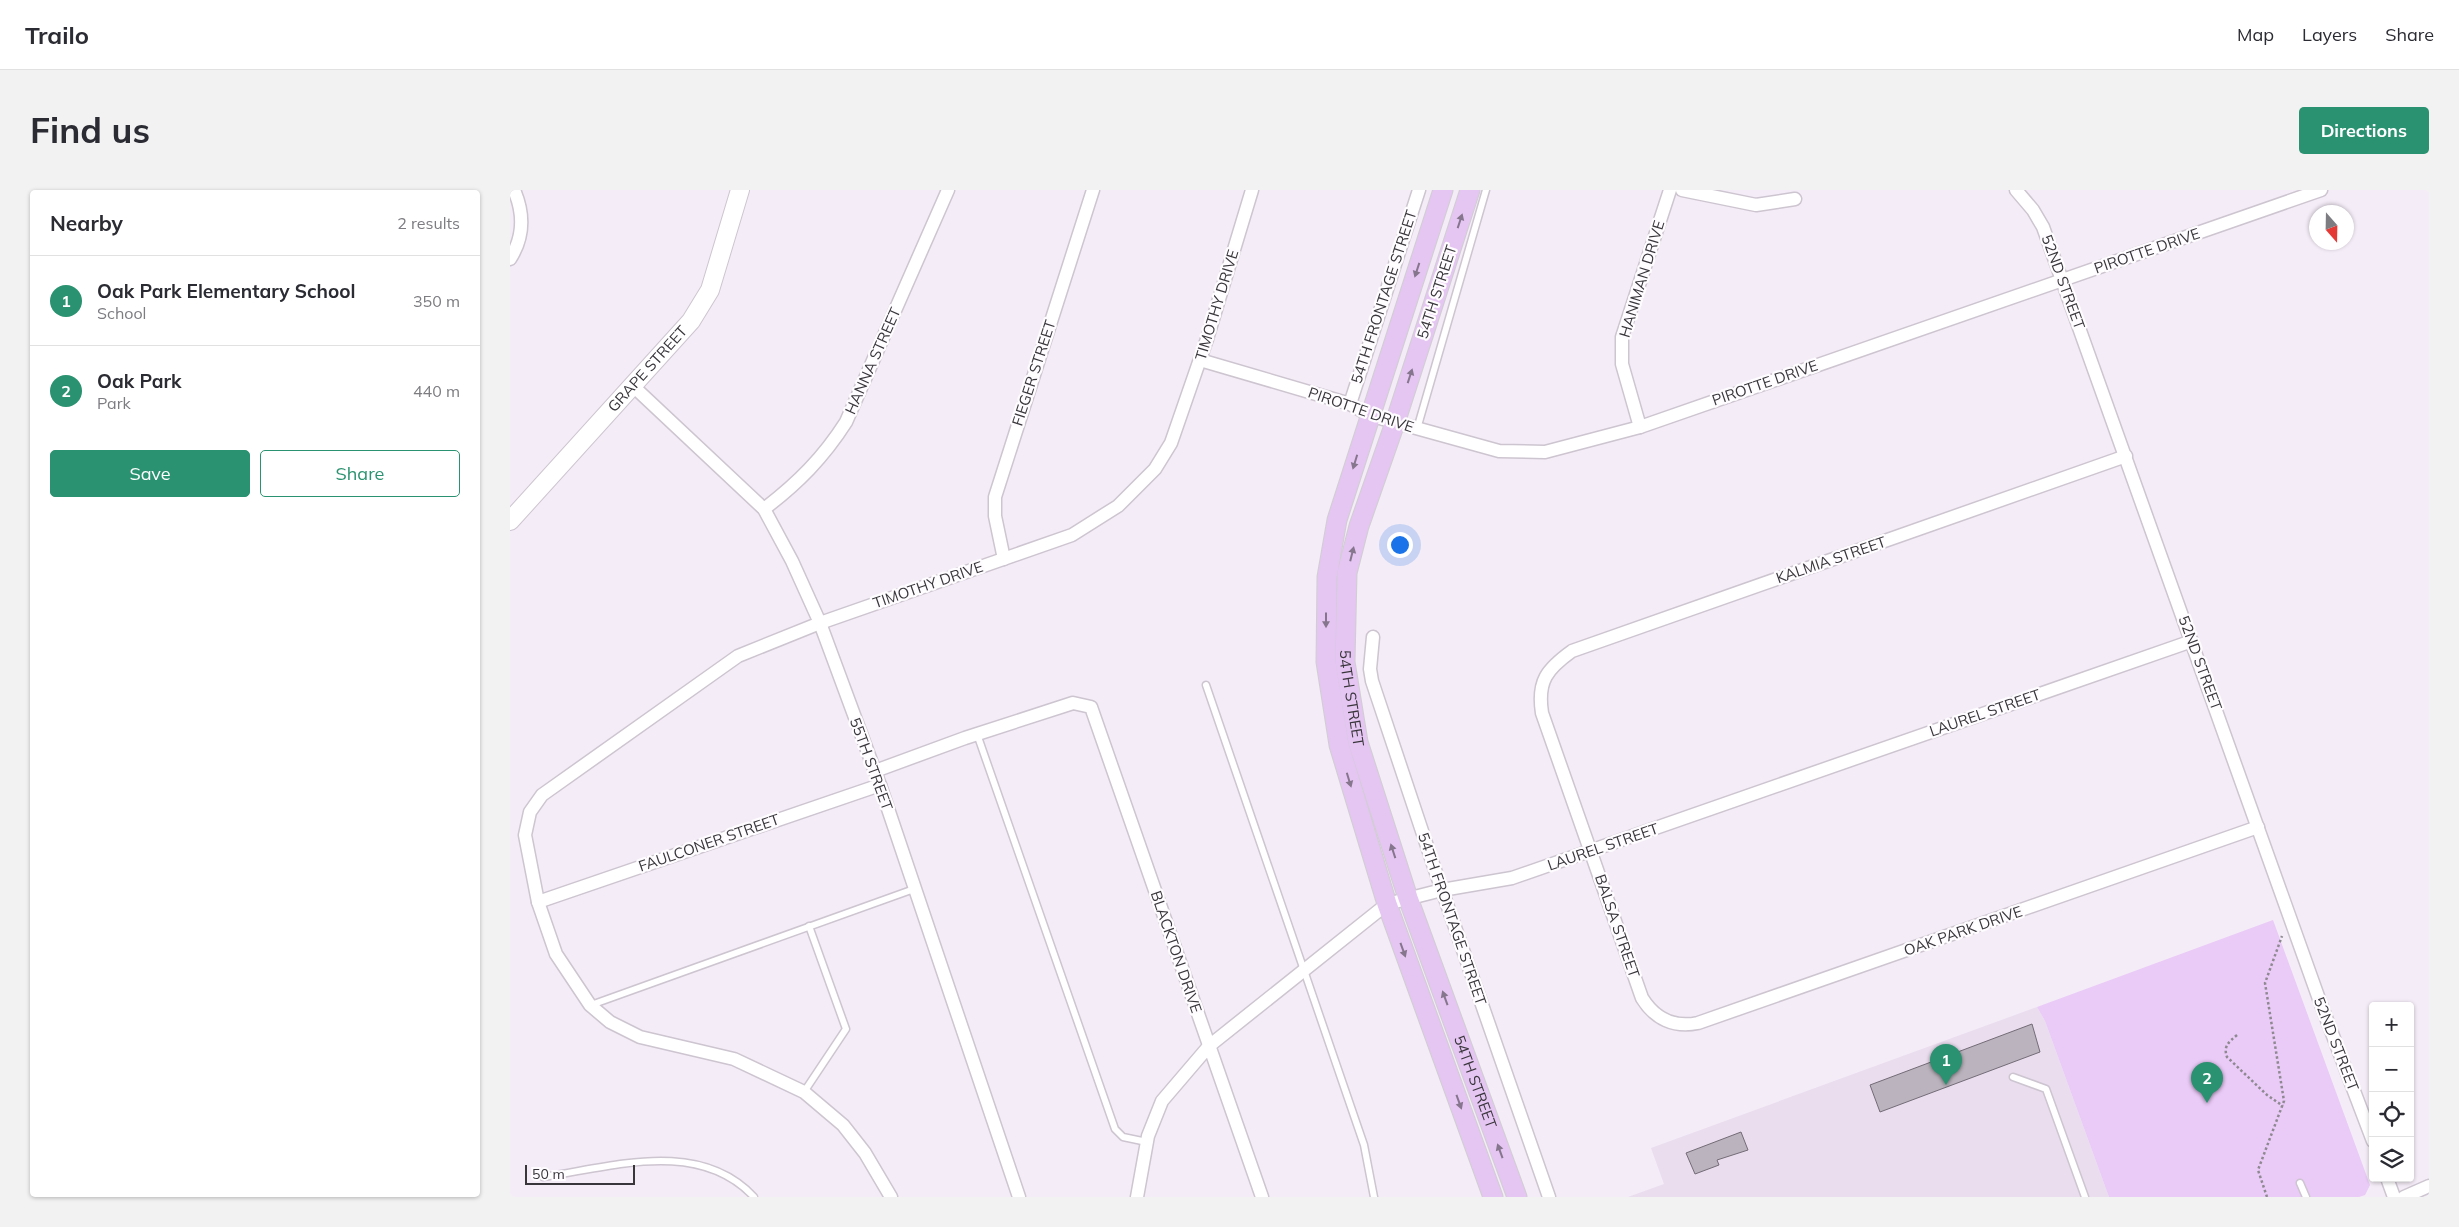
<!DOCTYPE html>
<html lang="en">
<head>
<meta charset="utf-8">
<style>
	:root { --surface:#fff; --page:#f2f2f3; --text:#2b2b33; --muted:#7c7c81; --line:#e1e1e2; --accent:#2a9270 }
	body { margin:0; font-family:Mulish,sans-serif; background:var(--page); color:var(--text) }
	.controls { position:absolute; right:15px; bottom:15px; display:grid; overflow:hidden; border-radius:5px; box-shadow:0 1px 4px #0004 }
	.controls button { width:45px; height:45px; display:grid; place-items:center; padding:0; border:0; border-bottom:1px solid var(--line); background:var(--surface); color:var(--text); font:25px sans-serif }
	.compass { position:absolute; left:1799px; top:15px; width:45px; height:45px; border-radius:50%; background:var(--surface); box-shadow:0 1px 4px #0004; rotate:160deg }
	.scale { position:absolute; left:15px; bottom:12px; width:110px; box-sizing:border-box; padding-left:5px; border:2px solid #39363b; border-top:0; font-size:14px; line-height:18px; white-space:nowrap; color:#39363b; -webkit-text-stroke:4px #fefcfe; paint-order:stroke }
	.you { position:absolute; left:889px; top:354px; width:18px; height:18px; margin:-12px; border:4px solid #fff; border-radius:50%; background:#1a73e8; box-shadow:0 0 0 8px #1a73e833 }
	.badge { display:grid; place-items:center; width:32px; height:32px; border-radius:50%; background:var(--accent); color:#fff; font-size:16px; font-weight:700 }
	.pin { position:absolute; translate:-50% -41px; filter:drop-shadow(0 1px 2px #0008) }
	.pin::after { content:''; position:absolute; top:26px; width:18px; height:15px; background:inherit; clip-path:polygon(0 0,100% 0,50% 100%) }
	.list { margin:0; padding:0; list-style:none }
	h2 { display:flex; justify-content:space-between; align-items:center; height:65px; margin:0; padding:0 20px; font-size:21px }
	h2 small { font-size:16px; font-weight:400; color:var(--muted) }
	.list li { display:grid; grid-template-columns:32px 1fr auto; gap:15px; align-items:center; box-sizing:border-box; height:90px; padding:0 20px; border-top:1px solid var(--line) }
	.list b { display:block; font-size:19px; white-space:nowrap }
	.list p { margin:0; font-size:16px; white-space:nowrap; color:var(--muted) }
	.list em { font-size:16px; font-style:normal; color:var(--muted) }
	.actions { display:flex; gap:10px; padding:15px 20px }
	.actions a { flex:1; padding:11px 0; border:1px solid var(--accent); border-radius:5px; text-align:center; font-size:18px; color:var(--accent) }
	.actions .main { background:var(--accent); color:#fff }
	.icon { flex:none; width:28px; height:28px; fill:none; stroke:currentColor; stroke-width:2; stroke-linecap:round; stroke-linejoin:round }
	.map { position:relative; flex:none; width:1919px; height:1007px; overflow:hidden; border-radius:5px }
	header { display:flex; align-items:center; gap:30px; box-sizing:border-box; height:70px; padding:0 25px; background:var(--surface); border-bottom:1px solid var(--line) }
	header strong { font-size:24px }
	nav { display:flex; gap:28px; margin-inline-start:auto; font-size:18px }
	.intro { display:flex; align-items:center; justify-content:space-between; box-sizing:border-box; height:120px; padding:0 30px }
	h1 { margin:0; font-size:35px }
	.button { padding:12px 22px; border-radius:5px; background:var(--accent); color:#fff; font-size:18px; font-weight:700 }
	main { display:flex; gap:30px; padding:0 30px }
	aside { flex:1; background:var(--surface); border-radius:5px; box-shadow:0 1px 4px #0004 }
	.map>svg:first-child { display:block }
	.built { fill:#e9ddee }
	.green { fill:#eacaf7 }
	.building { fill:#bbb4be; stroke:#736c76 }
	.lines { fill:none; stroke-linecap:round; stroke-linejoin:round }
	.lane-casing { stroke:#cdc5d0; stroke-width:9 }
	.street-casing { stroke:#cdc5d0; stroke-width:15 }
	.secondary-casing { stroke:#cdc5d0; stroke-width:20 }
	.primary-casing { stroke:#cfcfd0; stroke-width:21 }
	.path { stroke:#8e8990; stroke-width:2.5; stroke-dasharray:2.5 2.5; stroke-linecap:butt }
	.lane { stroke:#fff; stroke-width:6 }
	.street { stroke:#fff; stroke-width:12 }
	.secondary { stroke:#fff; stroke-width:18 }
	.primary { stroke:#e5c5f2; stroke-width:19 }
	.oneway { fill:#86768d }
	.labels { text-anchor:middle; stroke-width:4.5; stroke-linejoin:round; paint-order:stroke }
	.street-label { font-size:15px; fill:#39363b; stroke:#fefcfe }
</style>
</head>
<body>
<header>
<strong>Trailo</strong>
<nav><a>Map</a><a>Layers</a><a>Share</a></nav>
</header>
<div class="intro"><h1>Find us</h1><a class="button">Directions</a></div>
<main>
<aside>
<h2>Nearby<small>2 results</small></h2>
<ul class="list">
<li><span class="badge">1</span><div><b>Oak Park Elementary School</b><p>School</p></div><em>350 m</em></li>
<li><span class="badge">2</span><div><b>Oak Park</b><p>Park</p></div><em>440 m</em></li>
</ul>
<div class="actions"><a class="main">Save</a><a>Share</a></div>
</aside>
<div class="map">
<svg width="1919" height="1007" viewBox="0 0 1919 1007">
	<rect width="100%" height="100%" fill="#f4ecf7"/>
	<!-- built -->
	<polygon class="built" points="1527,817 1535,831 1599,1007 1118,1007 1154,994 1141,958"/>
	<!-- green -->
	<polygon class="green" points="1763,730 1860,995 1855,1005 1849,1007 1599,1007 1535,831 1527,817"/>
	<!-- building -->
	<g class="building">
		<polygon points="1522,834 1530,862 1370,922 1360,895"/>
		<polygon points="1231,942 1238,960 1207,970 1209,975 1185,984 1176,963"/>
	</g>
	<g class="lines">
		<defs>
			<g id="lane">
				<polyline points="907,239 976,0"/>
				<polyline points="696,495 854,955 864,1007"/>
				<polyline points="467,544 605,939 613,947 637,952"/>
				<polyline points="81,815 404,699"/>
				<polyline points="1503,887 1536,899 1575,1007"/>
				<polyline points="294,902 336,839 299,736"/>
				<path d="M33,987c69,-10 156,-39 211,20"/>
				<polyline points="1790,993 1796,1007"/>
			</g>
			<g id="street">
				<polyline points="1172,0 1246,15 1285,9"/>
				<polyline points="1506,0 1523,20 1533,37 1809,809 1863,951"/>
				<path d="M0,69c14,-22 14,-46 4,-69"/>
				<polyline points="690,170 840,214 859,225 989,261 1035,262 1130,237 1811,0"/>
				<polyline points="123,196 254,319 282,371 310,433 370,595 509,1007"/>
				<polyline points="840,214 909,0"/>
				<polyline points="1130,237 1112,174 1112,147 1160,0"/>
				<path d="M1616,266l-554,195c-25,18 -35,30 -30,62l100,285c13,21 32,30 56,25l560,-196"/>
				<path d="M254,319c34,-26 59,-51 82,-87l102,-232"/>
				<polyline points="494,369 485,326 485,307 583,0"/>
				<polyline points="863,447 860,479 862,491 923,674 1039,1007"/>
				<polyline points="365,581 455,548 563,513 581,517 752,1007"/>
				<polyline points="28,712 370,595"/>
				<polyline points="1877,988 1884,1007"/>
				<polyline points="381,1007 355,963 333,935 294,902 224,869 130,847 100,832 80,815 46,764 28,712 15,645 20,622 32,605 228,466 310,433 562,345 608,316 645,279 661,253 697,149 742,0"/>
				<polyline points="627,1007 638,946 652,911 699,856 877,714 932,700 1002,688 1682,451"/>
				<polyline points="1894,1007 1919,996"/>
			</g>
			<g id="secondary">
				<path id="s1" d="M0,331l181,-200 19,-31 30,-100"/>
			</g>
			<g id="primary">
				<polyline points="933,0 827,330 817,387 816,472 829,555 877,714 983,1007"/>
				<path id="s2" d="M960,0l-75,233 -36,103 -12,47 -2,89 13,80 50,156 109,299"/>
			</g>
		</defs>
		<!-- lane casing -->
		<use href="#lane" class="lane-casing"/>
		<!-- street casing -->
		<use href="#street" class="street-casing"/>
		<!-- secondary casing -->
		<use href="#secondary" class="secondary-casing"/>
		<!-- primary casing -->
		<use href="#primary" class="primary-casing"/>
		<!-- path -->
		<g class="path">
			<path d="M1727,845c-8,7 -14,11 -10,22l40,38 16,11"/>
			<polyline points="1757,1007 1748,980 1774,911 1755,793 1772,746"/>
		</g>
		<!-- lane -->
		<use href="#lane" class="lane"/>
		<!-- street -->
		<use href="#street" class="street"/>
		<!-- secondary -->
		<use href="#secondary" class="secondary"/>
		<!-- primary -->
		<use href="#primary" class="primary"/>
	</g>
	<!-- one-way arrows -->
	<defs><path id="oneway-solid" d="M-6-.8H1V-3.2L6.5 0L1 3.2V.8H-6Z" transform="scale(1.25)"/></defs>
	<g class="oneway">
		<use href="#oneway-solid" transform="translate(950 31) rotate(-72)"/>
		<use href="#oneway-solid" transform="translate(907 80) rotate(108)"/>
		<use href="#oneway-solid" transform="translate(900 186) rotate(-72)"/>
		<use href="#oneway-solid" transform="translate(845 272) rotate(107)"/>
		<use href="#oneway-solid" transform="translate(842 364) rotate(-76)"/>
		<use href="#oneway-solid" transform="translate(816 430) rotate(90)"/>
		<use href="#oneway-solid" transform="translate(839 590) rotate(73)"/>
		<use href="#oneway-solid" transform="translate(883 661) rotate(-108)"/>
		<use href="#oneway-solid" transform="translate(893 760) rotate(70)"/>
		<use href="#oneway-solid" transform="translate(935 808) rotate(-110)"/>
		<use href="#oneway-solid" transform="translate(949 912) rotate(70)"/>
		<use href="#oneway-solid" transform="translate(990 961) rotate(-110)"/>
	</g>
	<g class="labels">
		<!-- street labels -->
		<g class="street-label">
			<text transform="translate(1637 61) rotate(-19)" y="5">PIROTTE DRIVE</text>
			<text transform="translate(1132 89) rotate(-73)" y="5">HANIMAN DRIVE</text>
			<text transform="translate(1553 92) rotate(70)" y="5">52ND STREET</text>
			<text transform="translate(927 102) rotate(-72)" y="5">54TH STREET</text>
			<text transform="translate(874 107) rotate(-72)" y="5">54TH FRONTAGE STREET</text>
			<text transform="translate(707 115) rotate(-73)" y="5">TIMOTHY DRIVE</text>
			<text transform="translate(363 171) rotate(-66)" y="5">HANNA STREET</text>
			<text dy="5" stroke="none"><textPath href="#s1" startOffset="205">GRAPE STREET</textPath></text>
			<text transform="translate(524 183) rotate(-72)" y="5">FIEGER STREET</text>
			<text transform="translate(1255 193) rotate(-19)" y="5">PIROTTE DRIVE</text>
			<text transform="translate(851 220) rotate(19)" y="5">PIROTTE DRIVE</text>
			<text transform="translate(1321 370) rotate(-19)" y="5">KALMIA STREET</text>
			<text transform="translate(418 395) rotate(-19)" y="5">TIMOTHY DRIVE</text>
			<text transform="translate(1690 473) rotate(70)" y="5">52ND STREET</text>
			<text dy="5" stroke="none"><textPath href="#s2" startOffset="528">54TH STREET</textPath></text>
			<text transform="translate(1475 523) rotate(-19)" y="5">LAUREL STREET</text>
			<text transform="translate(361 574) rotate(70)" y="5">55TH STREET</text>
			<text transform="translate(199 653) rotate(-19)" y="5">FAULCONER STREET</text>
			<text transform="translate(1093 657) rotate(-19)" y="5">LAUREL STREET</text>
			<text transform="translate(942 729) rotate(71)" y="5">54TH FRONTAGE STREET</text>
			<text transform="translate(1107 736) rotate(71)" y="5">BALSA STREET</text>
			<text transform="translate(1453 741) rotate(-19)" y="5">OAK PARK DRIVE</text>
			<text transform="translate(666 762) rotate(71)" y="5">BLACKTON DRIVE</text>
			<text transform="translate(1826 854) rotate(69)" y="5">52ND STREET</text>
			<text dy="5" stroke="none"><textPath href="#s2" startOffset="932">54TH STREET</textPath></text>
		</g>
	</g>
</svg>
<div class="controls">
<button>+</button>
<button>−</button>
<button><svg class="icon" aria-label="locate" viewBox="0 0 24 24"><circle cx="12" cy="12" r="6"/><path d="M12 2v4M12 18v4M2 12h4M18 12h4"/></svg></button>
<button><svg class="icon" aria-label="layers" viewBox="0 0 24 24"><path d="M12 4l9 5-9 5-9-5zM3 14l9 5 9-5"/></svg></button>
</div>
<svg class="compass" viewBox="-18 -18 36 36"><path d="M0-13l5 13h-10z" fill="#e53935"/><path d="M0 13l5-13h-10z" fill="#7c7c81"/></svg>
<div class="scale">50 m</div>
<div class="you"></div>
<div class="pin badge" style="left:1436px;top:895px">1</div>
<div class="pin badge" style="left:1697px;top:913px">2</div>
</div>
</main>
</body>
</html>
